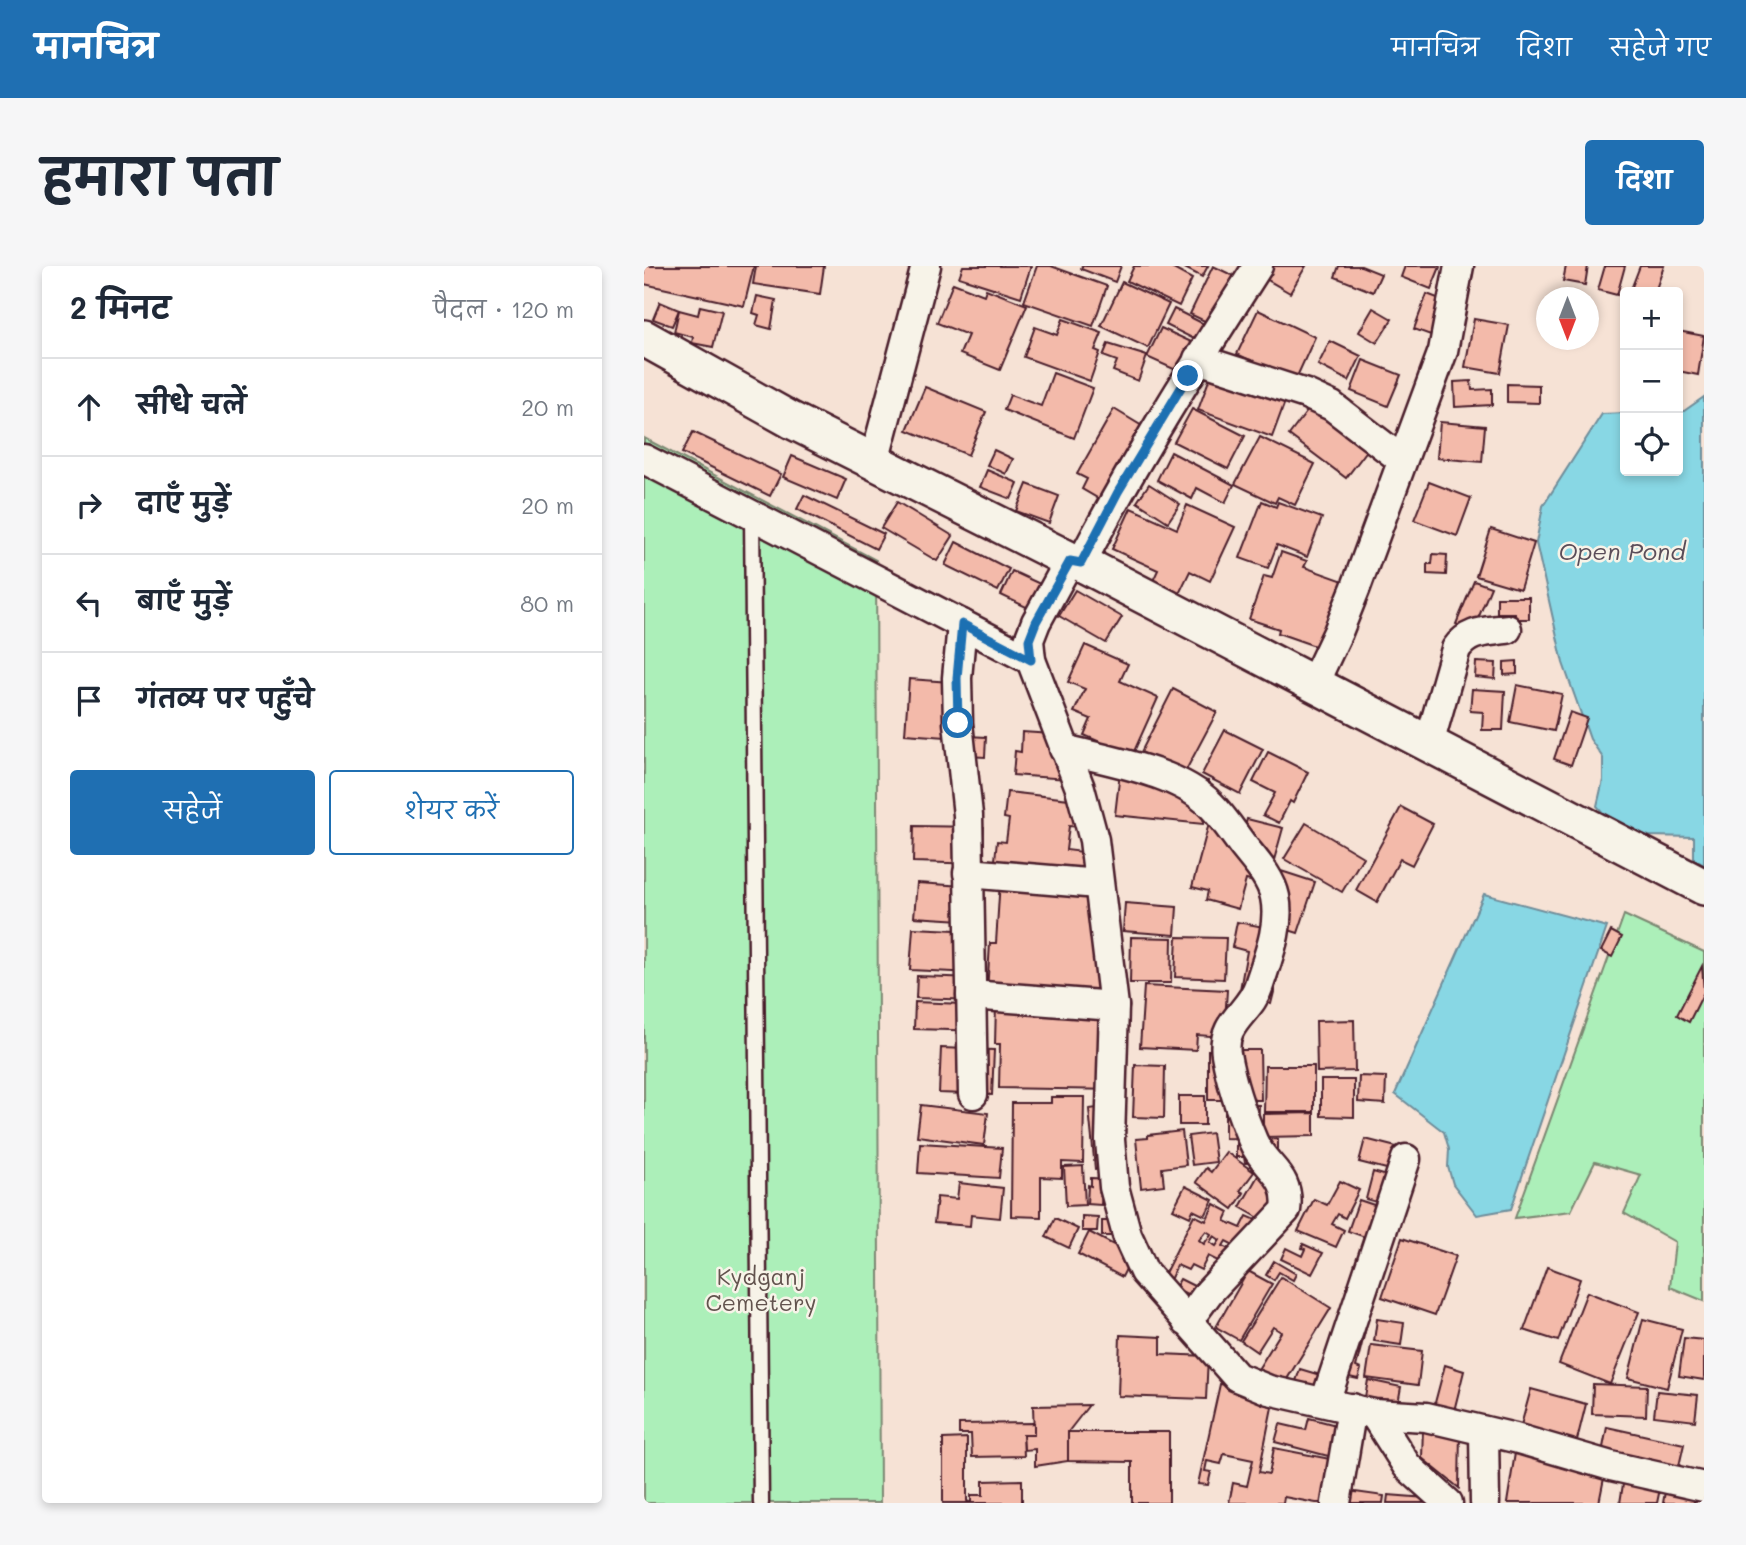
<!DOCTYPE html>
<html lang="hi">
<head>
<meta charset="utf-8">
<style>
	:root { --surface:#fff; --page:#f6f6f7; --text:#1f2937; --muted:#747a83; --line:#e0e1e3; --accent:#1f6fb2 }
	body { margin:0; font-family:Mali,"Playpen Sans Deva",sans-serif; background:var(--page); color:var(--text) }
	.controls { position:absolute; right:21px; top:21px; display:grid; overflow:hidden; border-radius:7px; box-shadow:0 4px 10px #0003 }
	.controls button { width:63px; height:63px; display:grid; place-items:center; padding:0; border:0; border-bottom:2px solid var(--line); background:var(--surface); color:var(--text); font:35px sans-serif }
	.compass { position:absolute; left:892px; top:21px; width:63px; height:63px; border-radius:50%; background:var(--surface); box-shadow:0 4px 10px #0003; rotate:180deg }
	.stop { position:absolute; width:21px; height:21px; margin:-16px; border:5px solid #1f6fb2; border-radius:50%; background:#fff }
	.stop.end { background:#1f6fb2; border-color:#fff; box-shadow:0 2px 7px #0008 }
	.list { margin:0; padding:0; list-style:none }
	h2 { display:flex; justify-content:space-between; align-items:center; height:91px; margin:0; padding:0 28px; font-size:30px }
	h2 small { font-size:23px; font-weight:400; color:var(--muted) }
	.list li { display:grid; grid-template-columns:46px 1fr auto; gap:21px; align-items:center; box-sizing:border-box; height:98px; padding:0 28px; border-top:2px solid var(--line) }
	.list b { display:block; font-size:26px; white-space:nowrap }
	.list em { font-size:23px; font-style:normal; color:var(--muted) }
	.actions { display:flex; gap:14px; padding:21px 28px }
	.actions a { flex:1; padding:16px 0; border:2px solid var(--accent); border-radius:7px; text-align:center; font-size:24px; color:var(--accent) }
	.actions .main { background:var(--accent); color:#fff }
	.icon { flex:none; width:38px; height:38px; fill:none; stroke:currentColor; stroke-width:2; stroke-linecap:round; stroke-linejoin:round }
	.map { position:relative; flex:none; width:1060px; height:1237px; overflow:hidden; border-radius:7px }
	header { display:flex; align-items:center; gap:42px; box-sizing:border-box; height:98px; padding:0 35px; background:var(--accent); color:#fff }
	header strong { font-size:33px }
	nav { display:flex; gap:38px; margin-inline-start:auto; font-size:24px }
	.intro { display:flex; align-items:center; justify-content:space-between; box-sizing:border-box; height:168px; padding:0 42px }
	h1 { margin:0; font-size:49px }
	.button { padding:18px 32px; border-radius:7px; background:var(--accent); color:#fff; font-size:24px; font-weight:700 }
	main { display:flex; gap:42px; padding:0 42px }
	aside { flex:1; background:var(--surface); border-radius:7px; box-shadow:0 4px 10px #0003 }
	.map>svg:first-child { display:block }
	.green { fill:#acefb9; stroke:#7b8772; stroke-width:2 }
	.water { fill:#88d7e4; stroke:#6f8d9a; stroke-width:2 }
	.building { fill:#f3baaa; stroke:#4a1f2b; stroke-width:2; fill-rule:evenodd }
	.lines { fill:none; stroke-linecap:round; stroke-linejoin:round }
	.service-casing { stroke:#4a1f2b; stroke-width:19 }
	.minor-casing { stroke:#4a1f2b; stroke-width:33 }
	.tertiary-casing { stroke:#4a1f2b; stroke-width:40 }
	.service { stroke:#f7f3e8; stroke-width:14 }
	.minor { stroke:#f7f3e8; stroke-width:28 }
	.tertiary { stroke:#f7f3e8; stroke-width:35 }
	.route { stroke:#1f6fb2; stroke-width:9 }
	.labels { text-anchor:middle; stroke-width:5; stroke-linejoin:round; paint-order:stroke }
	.park-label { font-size:23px; fill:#62534e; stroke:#f7f3e8 }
	.water-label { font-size:24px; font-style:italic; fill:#5a4d59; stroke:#f7f3e8 }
</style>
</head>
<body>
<header>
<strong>मानचित्र</strong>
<nav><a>मानचित्र</a><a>दिशा</a><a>सहेजे गए</a></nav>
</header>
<div class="intro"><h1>हमारा पता</h1><a class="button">दिशा</a></div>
<main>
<aside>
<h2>2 मिनट<small>पैदल · 120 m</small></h2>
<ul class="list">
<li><svg class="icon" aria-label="ahead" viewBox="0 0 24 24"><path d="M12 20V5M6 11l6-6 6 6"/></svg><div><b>सीधे चलें</b></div><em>20 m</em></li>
<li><svg class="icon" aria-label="right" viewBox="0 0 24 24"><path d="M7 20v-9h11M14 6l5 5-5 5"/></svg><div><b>दाएँ मुड़ें</b></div><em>20 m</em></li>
<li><svg class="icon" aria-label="left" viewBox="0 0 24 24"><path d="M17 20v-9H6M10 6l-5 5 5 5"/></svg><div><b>बाएँ मुड़ें</b></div><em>80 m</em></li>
<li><svg class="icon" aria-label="arrive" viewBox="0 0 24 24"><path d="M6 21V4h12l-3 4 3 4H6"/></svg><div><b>गंतव्य पर पहुँचे</b></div></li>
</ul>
<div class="actions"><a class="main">सहेजें</a><a>शेयर करें</a></div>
</aside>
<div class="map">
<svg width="1060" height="1237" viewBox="0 0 1060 1237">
	<rect width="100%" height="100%" fill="#f6e2d5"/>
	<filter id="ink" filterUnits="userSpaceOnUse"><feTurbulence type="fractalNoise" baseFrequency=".0143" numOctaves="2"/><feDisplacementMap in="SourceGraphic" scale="14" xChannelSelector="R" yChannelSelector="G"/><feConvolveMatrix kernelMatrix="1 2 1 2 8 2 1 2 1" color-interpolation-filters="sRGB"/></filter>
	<g filter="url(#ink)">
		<!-- green -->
		<g class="green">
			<polygon points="0,172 232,294 236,1237 0,1237"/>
			<polygon points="980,649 1060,686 1060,1035 1026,1021 1031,976 980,947 997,909 951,896 927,945 871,952"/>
		</g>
		<!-- water -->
		<g class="water">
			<polygon points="1060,131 1060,599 1050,593 1050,571 1005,570 970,559 953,540 959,514 959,492 946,473 919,397 892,277 899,240 958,148 981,147 981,205 1034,205 1034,145 1040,145"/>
			<polygon points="840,628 963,661 867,943 833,949 809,918 804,901 805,883 800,866 751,828"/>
		</g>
		<!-- building -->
		<g class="building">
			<polygon points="0,0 110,0 100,40 0,18"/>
			<polygon points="112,0 180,0 176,28 109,18"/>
			<polygon points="319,0 387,0 377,31 315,11"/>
			<polygon points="393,0 407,0 463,20 449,60 380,36"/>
			<polygon points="438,0 477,0 471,16 437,3"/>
			<polygon points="490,0 524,0 548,13 535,40 483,15"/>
			<polygon points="537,0 564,0 558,11"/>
			<polygon points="569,0 592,11 569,59 546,48"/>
			<polygon points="621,0 662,0 646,27 615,9"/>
			<polygon points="695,0 717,0 737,8 729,26 691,11"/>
			<polygon points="761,0 794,0 796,1 787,23 757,11"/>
			<polygon points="922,0 944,0 941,19 919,15"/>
			<polygon points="961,0 981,0 973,29 954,24"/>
			<polygon points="996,0 1020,0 1011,26 986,26"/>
			<polygon points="478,16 525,38 504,82 457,60"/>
			<polygon points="309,17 340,29 342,23 383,39 356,104 316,88 324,69 293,57"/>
			<polygon points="783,28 804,36 792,71 770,63"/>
			<polygon points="113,30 132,34 127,63 112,59 115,49 109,47"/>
			<polygon points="16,36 35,44 28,60 9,53"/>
			<polygon points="56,40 78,45 69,81 48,77 49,71 30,66 35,44 54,49"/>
			<polygon points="729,42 748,53 733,77 715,66"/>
			<polygon points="530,43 560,58 552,74 522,59"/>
			<polygon points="614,44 671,71 651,115 593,88"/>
			<polygon points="419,53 458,67 451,84 456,86 446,115 380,91 391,61 413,69"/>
			<polygon points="830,53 865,59 856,107 821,101"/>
			<polygon points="517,62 556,80 543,109 503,91"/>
			<polygon points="1034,65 1060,70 1054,109 1034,105"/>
			<polygon points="686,75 717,90 705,115 674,99"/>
			<polygon points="464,78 503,90 494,115 469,105 473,95 459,90"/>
			<polygon points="719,94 757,109 744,140 707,125"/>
			<polygon points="572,95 646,122 628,171 554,144"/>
			<polygon points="409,107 449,122 430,172 360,144 366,129 397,140"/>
			<polygon points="827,115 828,124 848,123 848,139 811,141 810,116"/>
			<polygon points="863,118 895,119 895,137 863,136"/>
			<polygon points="281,121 342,146 324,189 263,164"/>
			<polygon points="680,123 737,166 702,212 645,169"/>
			<polygon points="470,143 503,163 479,247 438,223 443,213 433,208"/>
			<polygon points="548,143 601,170 584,203 530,176"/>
			<polygon points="796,156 841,160 838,196 793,192"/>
			<polygon points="49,166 137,208 126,230 38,187"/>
			<polygon points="616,171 671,198 651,239 634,231 631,237 591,218"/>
			<polygon points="350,184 369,193 362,208 343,199"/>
			<polygon points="527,186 590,219 581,237 553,222 548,233 513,214"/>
			<polygon points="148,190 202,213 193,234 139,211"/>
			<polygon points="343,204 374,217 367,233 336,221"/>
			<polygon points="785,216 827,232 813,270 770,254"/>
			<polygon points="383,218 415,230 405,257 372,245"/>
			<polygon points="505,218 536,238 524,256 493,236"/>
			<polygon points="160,229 240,268 232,283 153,243"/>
			<polygon points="618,235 632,241 634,236 678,252 663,291 633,279 624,302 596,292"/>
			<polygon points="253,236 309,270 293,295 237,262"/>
			<polygon points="543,239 591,261 566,315 546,305 533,332 507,319 514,304 468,283 487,242 533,263"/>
			<polygon points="847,263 890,277 876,323 832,310"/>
			<polygon points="312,276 365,303 354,325 301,299"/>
			<polygon points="637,286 663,295 660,301 711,319 688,386 634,367 635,363 605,353 620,310 628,312"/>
			<polygon points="789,288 803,289 802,309 783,308 783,298 788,298"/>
			<polygon points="368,305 409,324 397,348 357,329"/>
			<polygon points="830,315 847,321 829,365 812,358"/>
			<polygon points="431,324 478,351 462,377 415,350"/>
			<polygon points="853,331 885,331 885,353 871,353 871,347 853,347"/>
			<polygon points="441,379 484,398 476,415 514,432 488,490 440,469 447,453 430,446 441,423 424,416"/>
			<polygon points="873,395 873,408 860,409 860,396"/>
			<polygon points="832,396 852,397 851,413 831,411"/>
			<polygon points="265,413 306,416 302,471 261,468"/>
			<polygon points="873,419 918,428 910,465 866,456"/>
			<polygon points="529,423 573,446 540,508 497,486"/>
			<polygon points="828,423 861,425 859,464 838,464 839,446 826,445"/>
			<polygon points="926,446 943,452 927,499 910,493"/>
			<polygon points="581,464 619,483 596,528 558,508"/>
			<polygon points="378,466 423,469 437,514 369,509 371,485 377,486"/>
			<polygon points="324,470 342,471 341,491 324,490"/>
			<polygon points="624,486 664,506 649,537 646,535 635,557 619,549 631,527 609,516"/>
			<polygon points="476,506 564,515 559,558 471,549"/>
			<polygon points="363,526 451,536 448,562 425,560 422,584 463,589 460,615 350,603 353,575 362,576 365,553 360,552"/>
			<polygon points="757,541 789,558 768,599 756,593 733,636 712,624"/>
			<polygon points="568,546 602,557 603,553 639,562 623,619 602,614 594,643 562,634 564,625 548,621"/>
			<polygon points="662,557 719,591 698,626 640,593"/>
			<polygon points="270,560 340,561 339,598 269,596"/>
			<polygon points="637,605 671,616 654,667 619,656"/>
			<polygon points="356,614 465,621 473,736 343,727 346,677 352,677"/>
			<polygon points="273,617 336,621 334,655 270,651"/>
			<polygon points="481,637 533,641 531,669 479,665"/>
			<polygon points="593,656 620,661 620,703 635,706 627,738 595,729 603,685 588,681"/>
			<polygon points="269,662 333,665 331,707 266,704"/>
			<polygon points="967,665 978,671 968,691 957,685"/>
			<polygon points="487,671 528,672 527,717 486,717"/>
			<polygon points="533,671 582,672 580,713 531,711"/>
			<polygon points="1058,700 1060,726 1045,756 1033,749"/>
			<polygon points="273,710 333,712 332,734 272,732"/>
			<polygon points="500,720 583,724 580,771 553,769 552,784 496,781"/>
			<polygon points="271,736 342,739 341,765 270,763"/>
			<polygon points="352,738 475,740 477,824 355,822 356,778 351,778"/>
			<polygon points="710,754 711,805 673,806 672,755"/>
			<polygon points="297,782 350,784 348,829 295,827"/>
			<polygon points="564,784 616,784 617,834 564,834"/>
			<polygon points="491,799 521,800 520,852 489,851"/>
			<polygon points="621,800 670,800 670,846 620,846"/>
			<polygon points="715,810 742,811 741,838 714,836"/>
			<polygon points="677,814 710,814 710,851 677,850"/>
			<rect x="535" y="830" width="26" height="29"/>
			<polygon points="407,831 440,831 439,897 418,896 418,912 397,911 397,951 367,950 368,837 407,837"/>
			<polygon points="581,838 615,839 614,873 581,872"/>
			<polygon points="277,839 344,847 340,879 273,870"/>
			<polygon points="476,839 483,900 451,903 445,843"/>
			<polygon points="670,847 670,870 619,871 619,848"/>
			<polygon points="538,865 542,899 518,902 520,919 497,922 492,873 504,872 504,869"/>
			<polygon points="568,867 572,896 548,899 544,870"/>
			<polygon points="634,873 634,889 629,903 611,904 610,897 601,897 600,891 592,891 592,875"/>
			<polygon points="721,873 772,886 766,909 715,896"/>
			<polygon points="276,877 358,882 355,912 274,907"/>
			<polygon points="582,886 610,906 596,925 600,927 589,943 552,916 562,902 567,906"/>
			<polygon points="439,900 441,939 422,940 420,901"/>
			<polygon points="729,906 761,915 754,942 722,933"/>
			<polygon points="615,908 645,930 627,959 596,941"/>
			<polygon points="447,912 468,913 458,923 457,939 443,938 444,919 447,920"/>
			<polygon points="696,915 715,924 701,952 694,948 688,958 700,964 692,981 654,965 670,933 683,939"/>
			<polygon points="315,917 359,922 356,952 327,949 326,960 290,957 293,931 313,933"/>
			<polygon points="541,920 569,934 561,950 549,944 546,951 529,943"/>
			<polygon points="715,934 754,947 743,979 704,965"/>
			<path d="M570,938l15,8 -4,9 16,7 6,-12 14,6 -6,34 -29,-15 -3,5 12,5 -7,15 -20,-10 -7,14 -10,-5 -3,5 -11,-5 -7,15 -7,-3 31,-62 12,6zM562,965l5,3 -7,10 -5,-4zM570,970l6,4 -4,6 -6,-4z"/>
			<polygon points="438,950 454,951 453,965 438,965"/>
			<polygon points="411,952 434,963 425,982 402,971"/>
			<rect x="458" y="955" width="31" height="15"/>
			<polygon points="445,966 489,989 478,1011 434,988"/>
			<polygon points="758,972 812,990 791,1049 738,1031"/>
			<polygon points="659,978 679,987 668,1008 637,993 642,982 658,990 661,983 658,982"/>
			<polygon points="630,995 652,1008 649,1014 635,1006 630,1014 622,1009"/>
			<polygon points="903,1001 936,1013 914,1075 880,1064"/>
			<polygon points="604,1005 628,1018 595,1074 572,1061"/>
			<polygon points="637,1011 687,1042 638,1121 613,1105 637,1066 629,1061 613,1086 597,1075"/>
			<polygon points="536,1013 550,1020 545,1029 531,1022"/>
			<polygon points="943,1026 995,1046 966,1118 915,1098"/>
			<polygon points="733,1053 760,1057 757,1079 730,1075"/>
			<polygon points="999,1053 1038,1063 1023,1122 984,1112"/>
			<polygon points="696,1055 722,1062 712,1101 717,1103 714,1113 683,1106"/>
			<polygon points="476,1069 517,1071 517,1088 564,1090 562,1133 474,1130"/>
			<polygon points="1040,1072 1060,1074 1060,1114 1035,1110"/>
			<polygon points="727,1079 778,1085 774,1119 722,1112"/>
			<polygon points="801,1099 820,1105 808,1153 788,1148"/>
			<polygon points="656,1103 676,1109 668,1133 641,1125 645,1113 652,1115"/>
			<polygon points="724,1114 757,1121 753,1143 720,1137"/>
			<polygon points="576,1118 631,1126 615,1206 625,1208 630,1182 691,1194 687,1237 672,1237 640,1231 639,1237 585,1237 589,1217 603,1220 609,1194 580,1188 577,1198 563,1195 561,1205 567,1206 564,1219 554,1218"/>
			<polygon points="949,1118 1003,1120 1002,1150 948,1148"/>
			<polygon points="887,1123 942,1138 932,1178 876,1163"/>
			<polygon points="1013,1125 1054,1129 1051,1155 1010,1150"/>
			<polygon points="445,1139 424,1166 424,1195 391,1200 391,1183 380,1184 379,1169 390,1169 389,1140"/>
			<polygon points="665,1152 696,1160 688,1191 631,1176 636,1158 662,1164"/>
			<polygon points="390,1157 390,1169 379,1169 380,1190 328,1191 327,1168 315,1168 315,1158"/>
			<polygon points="963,1161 1040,1178 1033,1209 957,1192"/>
			<polygon points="779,1162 816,1165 815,1222 778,1192"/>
			<polygon points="424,1166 525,1166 525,1237 488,1237 488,1196 424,1195"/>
			<polygon points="323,1172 323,1235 327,1237 299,1237 299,1173"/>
			<polygon points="871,1187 962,1202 955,1237 863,1237"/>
			<polygon points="980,1212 1017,1218 1013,1237 976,1237"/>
			<polygon points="378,1214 378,1237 327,1237 327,1229 339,1229 339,1215"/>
			<polygon points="1022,1220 1052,1226 1050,1237 1019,1237"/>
			<polygon points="697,1224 740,1230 739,1237 695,1237"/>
			<polygon points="744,1229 782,1232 781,1237 743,1237"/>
		</g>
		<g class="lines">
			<defs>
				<polyline id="service" points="108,249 117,1237"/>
				<g id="minor">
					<polyline points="554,93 662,128 688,140 758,194"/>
					<polyline points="0,193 387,394"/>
					<polyline points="230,196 282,0"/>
					<polyline points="426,294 392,356 385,374 387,394 436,522 450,574 470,740 466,874 470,921 483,969 500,1006 593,1111 625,1124 730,1148 782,1151 871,1172 967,1200 1060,1221"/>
					<path d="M437,297c53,-102 115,-200 177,-297"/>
					<polyline points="318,358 313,412 314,457 324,549 329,828"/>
					<polyline points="670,417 694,366 712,321 799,85 815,0"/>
					<path d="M785,478l27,-95c13,-19 30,-17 51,-20"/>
					<path d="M420,483c45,12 114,22 147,56 13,13 23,29 33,42 12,15 27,31 31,50 6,29 -7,60 -16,88 -8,27 -38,37 -33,69 5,29 16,61 27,87 12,28 38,33 33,69l-77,82 -22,30"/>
					<polyline points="324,607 454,618"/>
					<polyline points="327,729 470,740"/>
					<polyline points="681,1136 762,893"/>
					<polyline points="730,1148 763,1200 804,1237"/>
					<polyline points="840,1165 841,1237"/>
					<polyline points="692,1237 708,1142"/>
				</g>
				<polyline id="tertiary" points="0,72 147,154 426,294 437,297 1060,621"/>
			</defs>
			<!-- service casing -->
			<use href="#service" class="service-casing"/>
			<!-- minor casing -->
			<use href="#minor" class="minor-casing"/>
			<!-- tertiary casing -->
			<use href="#tertiary" class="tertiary-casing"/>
			<!-- service -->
			<use href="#service" class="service"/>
			<!-- minor -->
			<use href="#minor" class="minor"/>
			<!-- tertiary -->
			<use href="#tertiary" class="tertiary"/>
		</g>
	</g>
	<g class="lines" filter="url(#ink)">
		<!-- route -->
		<polyline class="route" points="314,457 313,412 318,358 387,394 385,374 392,356 426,295 437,297 474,226 544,110"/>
	</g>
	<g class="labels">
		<!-- park labels -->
		<g class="park-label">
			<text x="117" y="1019">Kydganj<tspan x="117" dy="26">Cemetery</tspan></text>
		</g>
		<!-- water labels -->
		<g class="water-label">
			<text x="978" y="294">Open Pond</text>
		</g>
	</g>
</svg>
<div class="controls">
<button>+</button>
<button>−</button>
<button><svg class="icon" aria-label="locate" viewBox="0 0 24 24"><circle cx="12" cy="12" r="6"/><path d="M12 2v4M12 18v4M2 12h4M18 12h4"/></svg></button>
</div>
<svg class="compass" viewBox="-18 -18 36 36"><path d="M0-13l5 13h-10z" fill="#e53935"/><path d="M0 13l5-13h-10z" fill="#747a83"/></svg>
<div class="stop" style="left:314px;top:457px"></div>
<div class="stop end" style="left:544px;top:110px"></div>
</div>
</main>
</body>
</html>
